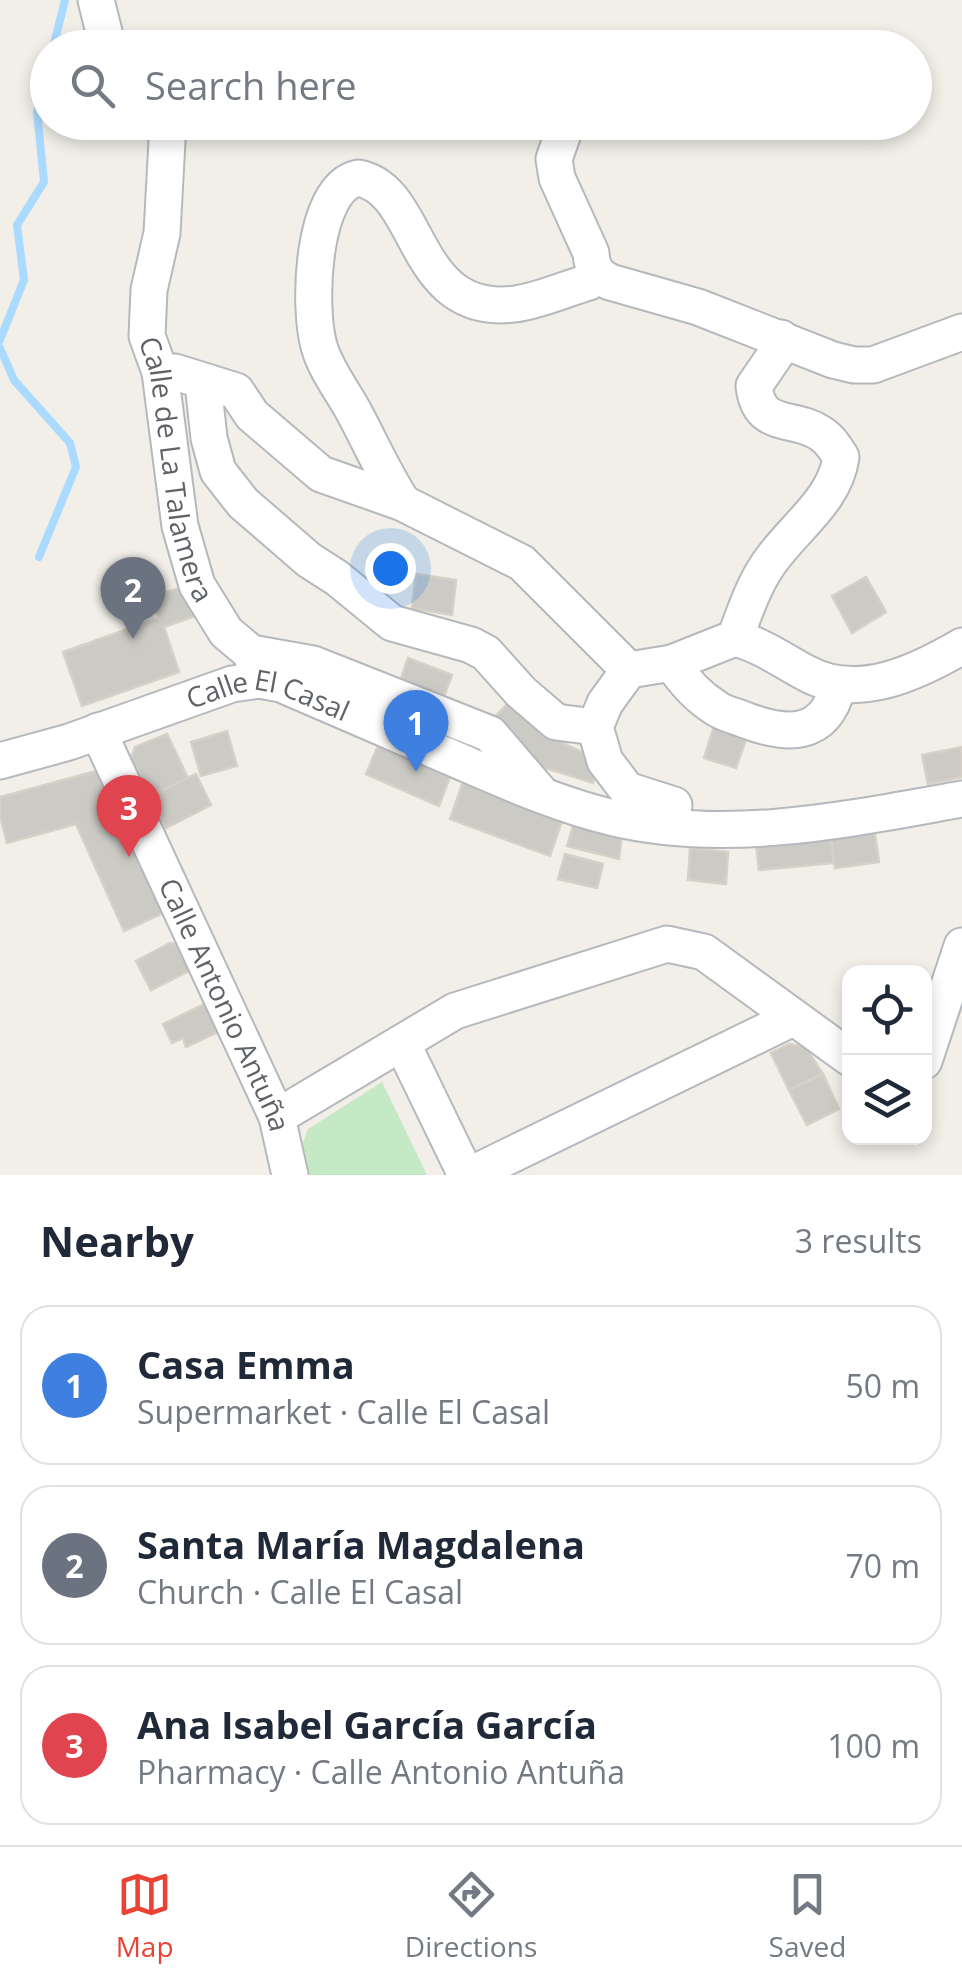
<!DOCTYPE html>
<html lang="en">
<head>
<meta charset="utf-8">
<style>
	:root { --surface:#fff; --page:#f2f2f3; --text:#1f2937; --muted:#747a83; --line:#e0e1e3; --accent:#ea4335 }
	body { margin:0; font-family:"Open Sans",sans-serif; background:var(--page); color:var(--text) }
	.controls { position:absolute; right:30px; bottom:30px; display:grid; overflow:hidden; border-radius:20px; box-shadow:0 5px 15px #0003 }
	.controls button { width:90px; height:90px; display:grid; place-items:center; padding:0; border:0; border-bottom:2px solid var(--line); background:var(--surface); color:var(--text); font:50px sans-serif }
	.you { position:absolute; left:390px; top:568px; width:35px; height:35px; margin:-25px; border:8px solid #fff; border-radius:50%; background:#1a73e8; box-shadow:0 0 0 15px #1a73e833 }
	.badge { display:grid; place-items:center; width:65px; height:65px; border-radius:50%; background:var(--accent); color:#fff; font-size:32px; font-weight:700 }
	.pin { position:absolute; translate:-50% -82px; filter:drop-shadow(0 2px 5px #0008) }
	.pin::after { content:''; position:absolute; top:52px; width:35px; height:30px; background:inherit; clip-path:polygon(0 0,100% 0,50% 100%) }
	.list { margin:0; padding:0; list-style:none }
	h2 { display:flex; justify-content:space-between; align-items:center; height:130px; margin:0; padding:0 40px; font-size:42px }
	h2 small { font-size:32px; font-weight:400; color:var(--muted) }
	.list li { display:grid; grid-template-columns:65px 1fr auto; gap:30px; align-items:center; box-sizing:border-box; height:160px; margin:0 20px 20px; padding:0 20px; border:2px solid var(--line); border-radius:30px }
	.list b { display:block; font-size:38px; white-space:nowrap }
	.list p { margin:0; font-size:32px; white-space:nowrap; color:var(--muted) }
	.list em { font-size:32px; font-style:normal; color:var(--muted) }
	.icon { flex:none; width:55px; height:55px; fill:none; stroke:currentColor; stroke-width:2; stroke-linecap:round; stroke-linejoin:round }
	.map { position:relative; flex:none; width:962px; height:1175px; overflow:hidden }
	.search { position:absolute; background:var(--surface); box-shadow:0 5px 15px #0003; left:30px; right:30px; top:30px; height:110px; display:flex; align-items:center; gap:25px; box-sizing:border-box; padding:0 35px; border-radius:55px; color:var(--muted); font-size:38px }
	.sheet { height:670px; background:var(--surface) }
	nav { display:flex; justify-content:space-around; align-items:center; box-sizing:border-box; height:140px; border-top:2px solid var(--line); background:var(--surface); font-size:28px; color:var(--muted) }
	nav a { display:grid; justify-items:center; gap:5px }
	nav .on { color:var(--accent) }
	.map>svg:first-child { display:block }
	.green { fill:#c5e8c5 }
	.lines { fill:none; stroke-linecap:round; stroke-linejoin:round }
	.stream { stroke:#aadaff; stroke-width:8 }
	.building { fill:#cccac5; stroke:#d6d1c6; stroke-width:2.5 }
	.minor-casing { stroke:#b5b8bc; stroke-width:39 }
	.minor { stroke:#fff; stroke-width:35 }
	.labels { text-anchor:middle; stroke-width:9; stroke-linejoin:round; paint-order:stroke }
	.street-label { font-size:28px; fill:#5f6368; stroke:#fff }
</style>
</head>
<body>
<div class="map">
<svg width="962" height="1175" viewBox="0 0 962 1175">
	<rect width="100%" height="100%" fill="#f1efe8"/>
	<!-- green -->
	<polygon class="green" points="382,1082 427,1175 310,1175 303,1143 308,1129"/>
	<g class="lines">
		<!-- stream -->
		<g class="stream">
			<polyline points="53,48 65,0"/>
			<polyline points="0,340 24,280 17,225 44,182 37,112 48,70"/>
			<polyline points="0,348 14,380 70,443 76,467 39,557"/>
		</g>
	</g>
	<!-- building -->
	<g class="building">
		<polygon points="416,574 456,580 452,615 412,608"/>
		<polygon points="866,577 886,612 852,633 832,596"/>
		<polygon points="185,586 195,616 164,627 179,672 82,706 63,652 159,618 152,597"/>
		<polygon points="408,658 452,675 441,705 398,688"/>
		<polygon points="512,699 555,739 598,760 593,783 530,763 493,719"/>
		<polygon points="716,720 749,731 736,768 704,758"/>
		<polygon points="227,731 237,766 201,776 191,742"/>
		<polygon points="167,734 188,778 151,796 131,758 135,747"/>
		<polygon points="378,746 450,777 439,806 366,774"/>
		<polygon points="962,747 962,777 928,784 922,755"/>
		<polygon points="100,770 168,911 124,931 76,824 7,843 0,816 0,797"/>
		<polygon points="196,774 211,805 166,828 151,796"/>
		<polygon points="463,782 562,821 550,856 450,819"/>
		<polygon points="574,823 622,834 619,859 567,846"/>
		<polygon points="874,828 879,862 835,868 830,834"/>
		<polygon points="830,834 834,863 759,870 756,844"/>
		<polygon points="690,848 728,852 726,884 688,880"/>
		<polygon points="565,854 603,864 597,888 558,879"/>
		<polygon points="170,943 176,944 189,971 151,990 136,961"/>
		<polygon points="205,1004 218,1032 186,1047 183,1038 172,1043 163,1024"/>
		<polygon points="789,1044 805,1047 823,1074 789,1090 771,1053"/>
		<polygon points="823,1074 839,1109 807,1125 789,1090"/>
	</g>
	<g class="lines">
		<defs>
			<g id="minor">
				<polyline points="96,0 108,48"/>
				<path id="s1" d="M159,122l6,7 2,12 -5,92 -13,57 -2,46 13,36 20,154 17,59 29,47 25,21 8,27"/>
				<path d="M567,122l-13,37 3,19 34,75c1,16 6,22 19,29l88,25 135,53 21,5h19l89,-33"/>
				<polyline points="160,372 175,372 236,391 252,415 321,474 403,503 522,563 629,670"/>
				<polyline points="203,383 209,438 218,471 243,503 309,560 337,578 392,623 471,645 486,653 521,692 556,722 595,727"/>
				<path d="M403,503c-19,-29 -32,-59 -48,-89 -11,-21 -30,-45 -36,-68 -11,-38 -8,-158 39,-168 65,11 52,139 157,126 24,-3 50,-15 74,-22l9,-7"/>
				<path d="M735,638c26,7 47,22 71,35 51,28 110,0 156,-27"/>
				<polyline points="251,653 313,664 490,734 538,790"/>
				<path d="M672,663c11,17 26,34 44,45 8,6 20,8 29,12 42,16 80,18 93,-34"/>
				<path id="s2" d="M98,731l179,386 13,58"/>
				<path id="s3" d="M0,761l69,-19 163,-58 27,-4 22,4c59,25 117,51 176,76 51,22 102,45 157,58 114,27 235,1 348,-19"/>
				<path d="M671,826l3,-21 -47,-15 -22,-29 -10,-34 10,-24 24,-33 43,-7 63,-25c9,-24 18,-51 32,-72 24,-37 68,-64 74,-109 -6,-9 -11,-18 -21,-24 -26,-18 -61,-2 -66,-47l24,-35 3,-13"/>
				<polyline points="402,1043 466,1175"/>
				<polyline points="924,1061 962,946"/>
				<polyline points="277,1117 455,1011 667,944 704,952 850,1058"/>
				<polyline points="470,1175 793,1018"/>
			</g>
		</defs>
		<!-- minor casing -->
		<use href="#minor" class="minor-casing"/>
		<!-- minor -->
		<use href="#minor" class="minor"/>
	</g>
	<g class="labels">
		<!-- street labels -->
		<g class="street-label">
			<text dy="10" stroke="none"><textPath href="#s1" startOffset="355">Calle de La Talamera</textPath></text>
			<text dy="10" stroke="none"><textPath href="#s3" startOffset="282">Calle El Casal</textPath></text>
			<text dy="10" stroke="none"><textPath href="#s2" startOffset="302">Calle Antonio Antuña</textPath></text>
		</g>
	</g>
</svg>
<div class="controls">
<button><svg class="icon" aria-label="locate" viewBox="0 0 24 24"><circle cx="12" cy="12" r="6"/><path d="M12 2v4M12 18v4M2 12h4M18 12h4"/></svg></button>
<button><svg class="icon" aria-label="layers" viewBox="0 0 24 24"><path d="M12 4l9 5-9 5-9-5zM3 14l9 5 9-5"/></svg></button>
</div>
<div class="you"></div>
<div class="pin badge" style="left:416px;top:772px;background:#3f7fe0">1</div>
<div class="pin badge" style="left:133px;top:639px;background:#6b7280">2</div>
<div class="pin badge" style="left:129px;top:857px;background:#e0444e">3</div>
<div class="search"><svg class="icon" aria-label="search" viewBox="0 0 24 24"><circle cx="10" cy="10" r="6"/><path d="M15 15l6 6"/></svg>Search here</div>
</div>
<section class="sheet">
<h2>Nearby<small>3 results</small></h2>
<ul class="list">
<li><span class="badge" style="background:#3f7fe0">1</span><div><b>Casa Emma</b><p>Supermarket · Calle El Casal</p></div><em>50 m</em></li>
<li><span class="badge" style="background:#6b7280">2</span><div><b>Santa María Magdalena</b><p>Church · Calle El Casal</p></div><em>70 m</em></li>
<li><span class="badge" style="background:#e0444e">3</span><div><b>Ana Isabel García García</b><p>Pharmacy · Calle Antonio Antuña</p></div><em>100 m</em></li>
</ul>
</section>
<nav>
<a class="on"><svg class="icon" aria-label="map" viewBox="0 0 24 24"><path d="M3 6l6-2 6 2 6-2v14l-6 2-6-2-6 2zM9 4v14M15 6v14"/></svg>Map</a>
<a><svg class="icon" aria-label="directions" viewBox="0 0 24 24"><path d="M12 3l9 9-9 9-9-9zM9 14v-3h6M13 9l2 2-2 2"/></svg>Directions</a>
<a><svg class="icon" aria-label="saved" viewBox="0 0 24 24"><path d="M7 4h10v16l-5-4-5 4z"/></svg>Saved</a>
</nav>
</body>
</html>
